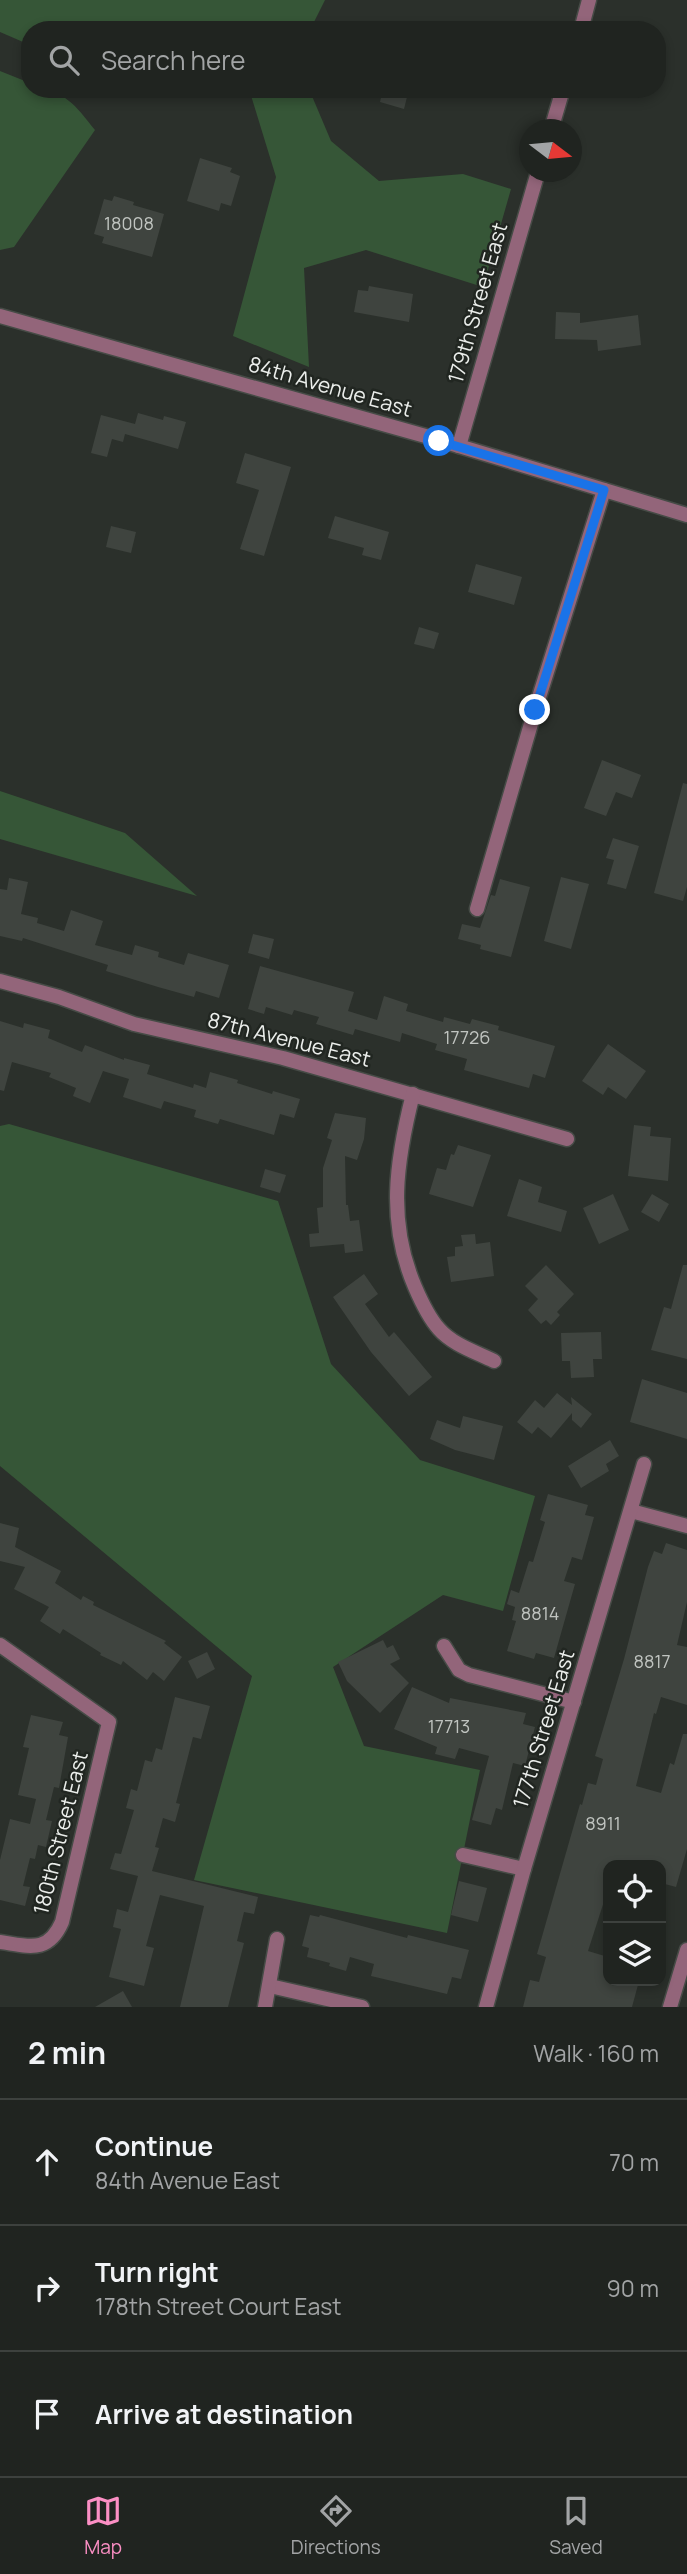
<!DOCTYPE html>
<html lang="en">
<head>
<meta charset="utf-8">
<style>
	:root { --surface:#202420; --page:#282c29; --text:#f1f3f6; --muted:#a2a4a5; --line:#3d413e; --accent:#fb8fc4 }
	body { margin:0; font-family:Manrope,sans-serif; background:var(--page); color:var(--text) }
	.controls { position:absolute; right:21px; bottom:21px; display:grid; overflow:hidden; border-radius:14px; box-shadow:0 4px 10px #0003 }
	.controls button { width:63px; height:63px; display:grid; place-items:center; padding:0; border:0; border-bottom:2px solid var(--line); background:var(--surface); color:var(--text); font:35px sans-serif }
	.compass { position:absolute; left:519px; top:119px; width:63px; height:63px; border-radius:50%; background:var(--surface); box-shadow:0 4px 10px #0003; rotate:106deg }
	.stop { position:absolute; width:21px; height:21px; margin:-16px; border:5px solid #1a73e8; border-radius:50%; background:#fff }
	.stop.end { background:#1a73e8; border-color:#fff; box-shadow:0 2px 7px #0008 }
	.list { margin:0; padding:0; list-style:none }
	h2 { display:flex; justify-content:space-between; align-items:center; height:91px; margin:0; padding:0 28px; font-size:30px }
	h2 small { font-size:23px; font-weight:400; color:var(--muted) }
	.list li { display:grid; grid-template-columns:46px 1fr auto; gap:21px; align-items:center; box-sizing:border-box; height:126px; padding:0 28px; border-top:2px solid var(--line) }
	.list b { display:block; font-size:26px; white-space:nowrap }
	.list p { margin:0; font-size:23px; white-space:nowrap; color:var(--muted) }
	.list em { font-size:23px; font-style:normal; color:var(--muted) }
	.icon { flex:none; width:38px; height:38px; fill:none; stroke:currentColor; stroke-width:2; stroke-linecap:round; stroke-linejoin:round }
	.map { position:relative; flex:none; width:687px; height:2007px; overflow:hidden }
	.search { position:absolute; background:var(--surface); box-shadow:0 4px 10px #0003; left:21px; right:21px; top:21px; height:77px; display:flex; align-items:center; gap:18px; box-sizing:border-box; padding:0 24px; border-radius:28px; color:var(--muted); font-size:26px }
	.sheet { height:469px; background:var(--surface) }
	nav { display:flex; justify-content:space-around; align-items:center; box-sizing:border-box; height:98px; border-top:2px solid var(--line); background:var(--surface); font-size:19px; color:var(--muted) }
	nav a { display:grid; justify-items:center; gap:4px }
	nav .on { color:var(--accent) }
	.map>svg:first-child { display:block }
	.green { fill:#365637 }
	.building { fill:#3f443f }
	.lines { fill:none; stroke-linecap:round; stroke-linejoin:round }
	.minor-casing { stroke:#464b46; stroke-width:17 }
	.minor { stroke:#93657a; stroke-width:14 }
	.route { stroke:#1a73e8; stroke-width:9 }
	.labels { text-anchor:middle; stroke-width:5; stroke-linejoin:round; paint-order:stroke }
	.number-label { font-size:18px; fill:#c0c4c0 }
	.street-label { font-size:21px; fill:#ebeeeb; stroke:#212621 }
</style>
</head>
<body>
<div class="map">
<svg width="687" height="2007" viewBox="0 0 687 2007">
	<rect width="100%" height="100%" fill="#2b302b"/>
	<!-- green -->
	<g class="green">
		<polygon points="0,0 325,0 310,30 30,30 30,45 0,32"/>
		<path d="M0,71l30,12v6c35,0 45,16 65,41l-81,117 -14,3z"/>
		<polygon points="249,89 309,89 331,141 379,181 463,174 511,189 483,287 366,250 304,268 309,367 233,336 276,177"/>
		<polygon points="0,791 125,833 197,896 0,839"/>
		<polygon points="9,1124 278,1201 331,1364 420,1460 535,1496 503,1611 443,1595 333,1667 364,1746 480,1770 447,1933 194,1880 252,1676 0,1466 0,1126"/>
	</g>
	<!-- building -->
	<g class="building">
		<polygon points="383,89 409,89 404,109 380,102"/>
		<polygon points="200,158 232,168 230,172 240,176 231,206 221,203 219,211 187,201"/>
		<polygon points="114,196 134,202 133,205 164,214 152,257 102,243 104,237 94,234 104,199 112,201"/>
		<polygon points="369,286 413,294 409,322 354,312 358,290 368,291"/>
		<polygon points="556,312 580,313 580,323 638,315 641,345 598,351 597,340 555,339"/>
		<polygon points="138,413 163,420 164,416 186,422 178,449 125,434 123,442 112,439 107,457 91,453 101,415 135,424"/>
		<polygon points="245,453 291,467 264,556 240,549 259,490 236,483"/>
		<polygon points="335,516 389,532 381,560 362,555 364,548 328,538"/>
		<polygon points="111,526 136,532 131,553 106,547"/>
		<polygon points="476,564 522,577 514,605 468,592"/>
		<polygon points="419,627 439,633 434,649 414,644"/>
		<polygon points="602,760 641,775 632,798 616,792 606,816 584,808"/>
		<polygon points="683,783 687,784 687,887 683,901 654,893"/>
		<polygon points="613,838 639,846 626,889 607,884 614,860 606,858"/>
		<polygon points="561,877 589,884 571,949 544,941"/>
		<polygon points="9,878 28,882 21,914 38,918 37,923 64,931 71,910 103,921 95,945 132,955 135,945 159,952 158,957 184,965 188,953 229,965 219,998 196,991 194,997 158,987 106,971 108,965 23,938 22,941 0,936 0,889 7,890"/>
		<polygon points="500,879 530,887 511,957 480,949 481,945 458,939 462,924 480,928 491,895 495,896"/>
		<polygon points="253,934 274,939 269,959 248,953"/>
		<polygon points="260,966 354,992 348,1011 377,1020 384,996 408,1004 406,1011 443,1022 444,1017 470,1024 472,1019 499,1026 498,1030 555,1046 545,1078 533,1074 529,1088 464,1070 467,1059 435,1050 437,1044 402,1033 400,1042 355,1029 353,1035 316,1024 319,1017 294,1010 292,1015 266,1007 264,1014 248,1009"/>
		<polygon points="0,1021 23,1028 24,1023 50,1030 48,1038 82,1052 85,1045 124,1060 124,1058 150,1065 147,1074 193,1088 194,1084 206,1088 210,1072 238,1080 237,1083 272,1094 273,1091 300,1099 294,1118 280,1114 274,1135 220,1119 218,1124 194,1117 196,1110 164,1101 161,1109 123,1097 129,1079 103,1071 90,1103 73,1096 76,1088 49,1077 51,1073 12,1062 4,1091 0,1090"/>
		<polygon points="608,1044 646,1071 626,1099 608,1087 603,1095 582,1081"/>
		<polygon points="335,1113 366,1118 364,1139 357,1160 345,1156 346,1205 348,1205 350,1221 359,1220 363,1251 345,1253 344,1244 310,1247 309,1234 319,1233 317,1208 323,1207 323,1168 332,1140 327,1138"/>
		<polygon points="634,1125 651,1127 650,1136 671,1138 668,1181 628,1176"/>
		<polygon points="458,1145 491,1155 473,1207 429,1194 437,1168 446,1170 451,1154 454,1155"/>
		<polygon points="265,1169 286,1175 280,1193 260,1187"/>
		<polygon points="519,1179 542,1187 538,1202 567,1211 561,1232 507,1216"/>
		<polygon points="613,1194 629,1230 599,1244 583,1208"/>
		<polygon points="652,1194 669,1204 659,1222 641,1212"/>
		<polygon points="475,1234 476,1244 490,1242 494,1276 451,1282 447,1257 455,1256 455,1247 463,1246 461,1235"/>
		<polygon points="546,1265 574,1294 557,1312 560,1315 551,1325 546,1320 541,1324 528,1310 538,1299 525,1286"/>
		<polygon points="683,1265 687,1265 687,1359 651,1350 664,1307 671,1309"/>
		<polygon points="364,1274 378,1294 365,1304 389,1337 394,1332 432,1377 409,1396 371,1352 333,1297"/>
		<polygon points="601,1332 602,1359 593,1359 594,1377 571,1378 570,1361 562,1361 561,1333"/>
		<polygon points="642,1379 687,1393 687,1439 630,1422"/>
		<polygon points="557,1393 572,1405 571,1397 592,1414 581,1428 572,1420 572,1413 551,1438 538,1427 532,1434 517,1422 535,1400 544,1408"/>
		<polygon points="463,1416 503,1426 494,1460 455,1450 430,1439 437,1420 460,1428"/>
		<polygon points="610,1440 619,1456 606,1464 609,1471 581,1488 568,1466"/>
		<polygon points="548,1494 588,1505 585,1515 594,1517 582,1560 572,1557 564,1581 575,1584 554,1658 536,1653 534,1659 507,1651 516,1621 512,1620 515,1607 507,1604 511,1590 519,1593 529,1561 533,1562 545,1522 540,1520"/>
		<polygon points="0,1523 19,1528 15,1547 61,1571 55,1583 81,1600 83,1596 94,1602 93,1605 166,1641 164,1643 182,1657 164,1681 153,1672 147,1680 123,1661 121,1665 100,1655 101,1653 63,1629 60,1634 40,1621 49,1607 14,1589 25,1567 0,1561"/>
		<polygon points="666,1543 687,1550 687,1602 677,1645 687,1647 687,1705 661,1697 656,1714 654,1713 636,1786 661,1793 670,1763 674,1765 683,1734 687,1734 687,1849 676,1887 661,1883 661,1865 608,1865 608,1889 588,1951 608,1957 608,1981 639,1981 632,2007 523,2007 530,1980 539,1982 546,1957 537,1954 580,1804 582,1805 588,1783 596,1785 603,1759 595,1756 624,1659 648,1567 654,1551 662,1554"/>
		<polygon points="383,1640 387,1648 393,1645 400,1659 390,1664 409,1683 380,1713 347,1681 338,1662"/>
		<polygon points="207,1652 215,1669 197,1679 188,1661"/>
		<polygon points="412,1687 449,1703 450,1698 526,1713 523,1724 535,1727 525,1766 513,1763 502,1810 496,1808 491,1825 472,1820 489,1756 459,1748 455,1759 435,1754 437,1747 394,1729"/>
		<polygon points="175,1697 210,1706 201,1739 193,1737 176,1803 180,1804 175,1822 163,1818 155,1847 159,1848 152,1871 258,1897 254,1914 244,1912 237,1941 244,1943 228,2007 180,2007 204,1906 160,1895 146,1946 154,1948 144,1986 109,1977 121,1929 113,1927 117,1909 128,1912 138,1876 110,1869 115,1853 121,1854 134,1810 126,1808 131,1789 137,1791 145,1760 152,1762 156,1748 162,1750"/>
		<polygon points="31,1715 63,1722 59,1735 68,1737 59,1788 54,1787 46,1820 52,1821 46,1847 38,1845 35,1859 30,1858 23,1886 30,1887 25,1906 0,1900 0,1860 10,1819 30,1824 36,1799 18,1795 29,1748 23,1747"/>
		<polygon points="459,1881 487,1888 478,1922 451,1915"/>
		<polygon points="310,1915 319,1917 320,1915 407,1938 408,1935 469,1950 461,1979 452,1977 447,1994 371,1976 374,1964 350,1957 346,1971 329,1966 330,1963 307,1957 309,1948 302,1946"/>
		<polygon points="123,1991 132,2007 95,2007"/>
	</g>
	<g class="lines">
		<defs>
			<g id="minor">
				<polyline points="581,30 589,0"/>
				<polyline points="551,130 563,89"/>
				<polyline points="0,316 429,437 687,515"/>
				<polyline points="459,446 538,172"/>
				<polyline points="477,909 535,710 604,490"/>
				<polyline points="0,981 59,997 134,1024 283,1058 567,1139"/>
				<path d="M413,1094c-17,67 -26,128 2,193 6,14 14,31 24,42 14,16 37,23 55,32"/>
				<polyline points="631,1511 687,1526"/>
				<path d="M0,1645l109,77 -47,200c-14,32 -33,24 -62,20"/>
				<polyline points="444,1646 459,1670 469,1675 574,1702"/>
				<polyline points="463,1855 524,1869"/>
				<polyline points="270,1986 362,2007"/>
				<polyline points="265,2007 277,1939"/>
				<polyline points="486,2007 524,1869 644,1464"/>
				<polyline points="670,2007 687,1950"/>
			</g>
		</defs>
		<!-- minor casing -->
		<use href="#minor" class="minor-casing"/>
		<!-- minor -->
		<use href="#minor" class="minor"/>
	</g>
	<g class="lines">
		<!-- route -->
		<polyline class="route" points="439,441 604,490 535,710"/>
	</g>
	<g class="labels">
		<!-- number labels -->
		<g class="number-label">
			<text x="129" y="230">18008</text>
			<text x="467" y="1044">17726</text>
			<text x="540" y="1620">8814</text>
			<text x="652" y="1668">8817</text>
			<text x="449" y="1733">17713</text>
			<text x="603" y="1830">8911</text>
		</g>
		<!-- street labels -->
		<g class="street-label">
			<text transform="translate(478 303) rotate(-74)" y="7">179th Street East</text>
			<text transform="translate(330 387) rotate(16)" y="7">84th Avenue East</text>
			<text transform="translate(289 1040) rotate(14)" y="7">87th Avenue East</text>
			<text transform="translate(544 1729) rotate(-73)" y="7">177th Street East</text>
			<text transform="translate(61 1833) rotate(-76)" y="7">180th Street East</text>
		</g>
	</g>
</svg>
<div class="controls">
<button><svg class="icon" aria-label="locate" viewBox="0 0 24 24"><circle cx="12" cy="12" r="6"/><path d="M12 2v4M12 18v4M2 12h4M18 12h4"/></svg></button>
<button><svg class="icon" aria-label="layers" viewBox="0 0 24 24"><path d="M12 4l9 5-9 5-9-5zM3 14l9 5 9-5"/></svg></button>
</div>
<svg class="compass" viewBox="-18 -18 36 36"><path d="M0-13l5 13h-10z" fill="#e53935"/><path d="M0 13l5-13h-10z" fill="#a2a4a5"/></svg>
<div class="stop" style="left:439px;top:441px"></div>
<div class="stop end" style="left:535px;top:710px"></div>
<div class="search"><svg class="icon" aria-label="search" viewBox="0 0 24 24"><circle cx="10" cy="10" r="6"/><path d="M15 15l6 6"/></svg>Search here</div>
</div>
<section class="sheet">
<h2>2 min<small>Walk · 160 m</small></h2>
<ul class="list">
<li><svg class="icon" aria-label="ahead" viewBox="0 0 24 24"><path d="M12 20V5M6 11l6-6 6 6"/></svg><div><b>Continue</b><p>84th Avenue East</p></div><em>70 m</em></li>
<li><svg class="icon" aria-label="right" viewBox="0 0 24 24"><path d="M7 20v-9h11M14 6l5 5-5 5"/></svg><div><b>Turn right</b><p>178th Street Court East</p></div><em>90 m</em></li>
<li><svg class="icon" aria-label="arrive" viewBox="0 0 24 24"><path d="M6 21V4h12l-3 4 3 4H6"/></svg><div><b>Arrive at destination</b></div></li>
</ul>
</section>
<nav>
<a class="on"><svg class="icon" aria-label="map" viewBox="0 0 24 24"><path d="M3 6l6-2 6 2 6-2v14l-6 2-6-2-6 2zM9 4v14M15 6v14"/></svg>Map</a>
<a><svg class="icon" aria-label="directions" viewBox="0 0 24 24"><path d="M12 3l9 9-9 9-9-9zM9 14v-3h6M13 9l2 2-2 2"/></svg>Directions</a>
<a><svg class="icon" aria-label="saved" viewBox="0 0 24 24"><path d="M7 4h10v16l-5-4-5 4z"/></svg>Saved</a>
</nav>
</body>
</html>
